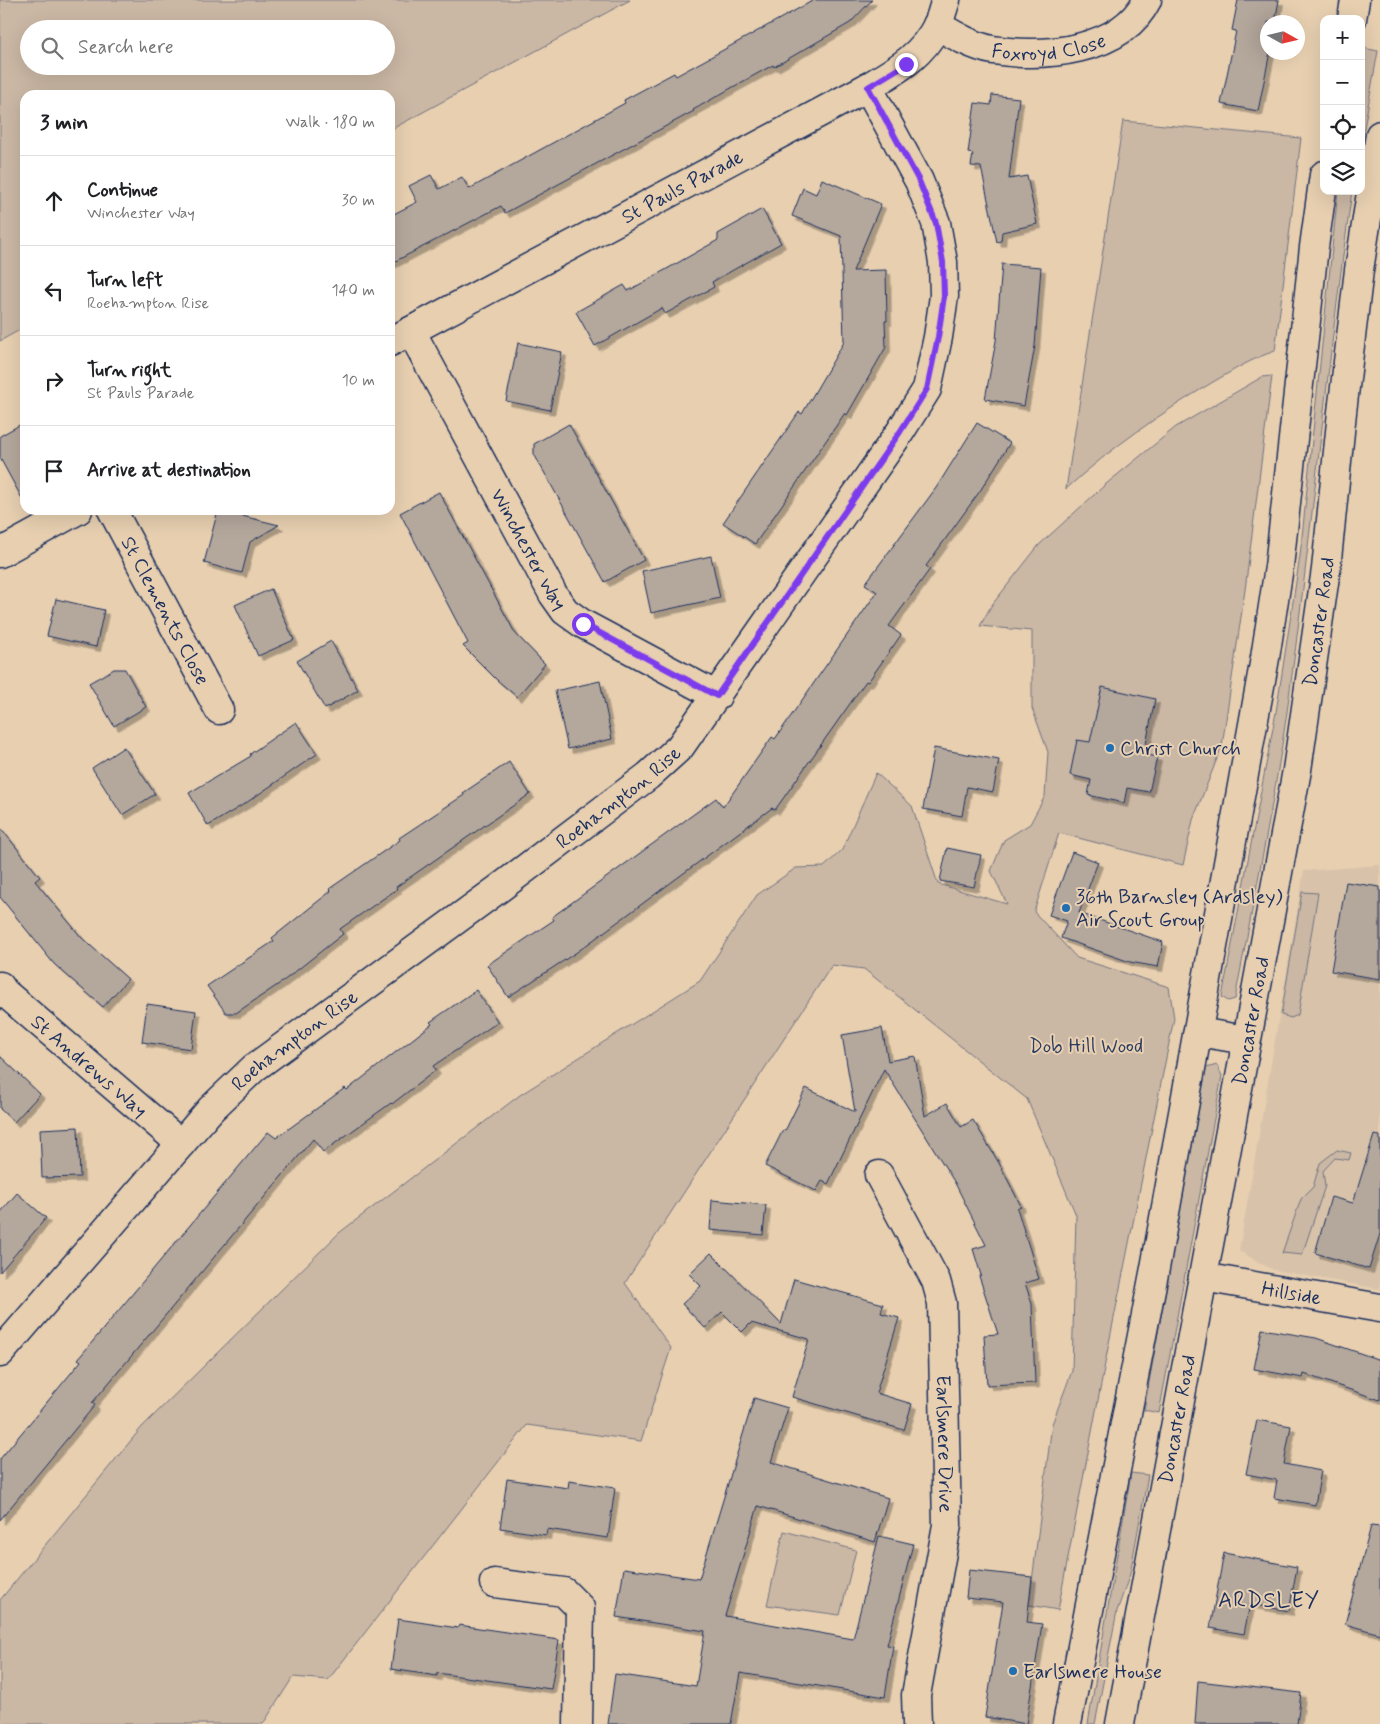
<!DOCTYPE html>
<html lang="en">
<head>
<meta charset="utf-8">
<style>
	:root { --surface:#fff; --page:#f6f6f6; --text:#202124; --muted:#757577; --line:#e0e0e0 }
	body { margin:0; font-family:Mynerve,sans-serif; background:var(--page); color:var(--text) }
	.controls { position:absolute; right:15px; top:15px; display:grid; overflow:hidden; border-radius:10px; box-shadow:0 5px 20px #0002 }
	.controls button { width:45px; height:45px; display:grid; place-items:center; padding:0; border:0; border-bottom:1px solid var(--line); background:var(--surface); color:var(--text); font:25px sans-serif }
	.compass { position:absolute; left:1260px; top:15px; width:45px; height:45px; border-radius:50%; background:var(--surface); box-shadow:0 5px 20px #0002; rotate:98deg }
	.stop { position:absolute; width:15px; height:15px; margin:-11px; border:4px solid #7c3aed; border-radius:50%; background:#fff }
	.stop.end { background:#7c3aed; border-color:#fff; box-shadow:0 1px 5px #0008 }
	.list { margin:0; padding:0; list-style:none }
	h2 { display:flex; justify-content:space-between; align-items:center; height:65px; margin:0; padding:0 20px; font-size:21px }
	h2 small { font-size:16px; font-weight:400; color:var(--muted) }
	.list li { display:grid; grid-template-columns:32px 1fr auto; gap:15px; align-items:center; box-sizing:border-box; height:90px; padding:0 20px; border-top:1px solid var(--line) }
	.list b { display:block; font-size:19px; white-space:nowrap }
	.list p { margin:0; font-size:16px; white-space:nowrap; color:var(--muted) }
	.list em { font-size:16px; font-style:normal; color:var(--muted) }
	.icon { flex:none; width:28px; height:28px; fill:none; stroke:currentColor; stroke-width:2; stroke-linecap:round; stroke-linejoin:round }
	.map { position:relative; flex:none; width:1380px; height:1724px; overflow:hidden }
	.search { position:absolute; background:var(--surface); box-shadow:0 5px 20px #0002; left:20px; top:20px; width:375px; height:55px; display:flex; align-items:center; gap:12px; box-sizing:border-box; padding:0 18px; border-radius:28px; color:var(--muted); font-size:19px }
	.panel { position:absolute; background:var(--surface); box-shadow:0 5px 20px #0002; left:20px; top:90px; width:375px; height:425px; border-radius:15px }
	.map>svg:first-child { display:block }
	.built { fill:#d8c3aa }
	.green { fill:#cab7a4; stroke:#727381; fill-rule:evenodd }
	.building { fill:#b4a79c; stroke:#1b2f5e; filter:url(#shadow) }
	.lines { fill:none; stroke-linecap:round; stroke-linejoin:round }
	.minor-casing { stroke:#1b2f5e; stroke-width:31 }
	.trunk-casing { stroke:#1b2f5e; stroke-width:31 }
	.minor { stroke:#e7cfb0; stroke-width:28 }
	.trunk { stroke:#e7cfb0; stroke-width:28 }
	.route { stroke:#7c3aed; stroke-width:6 }
	.poi-dot { fill:#1f6fb2; stroke:#e7cfb0; stroke-width:2 }
	.labels { text-anchor:middle; stroke-width:4; stroke-linejoin:round; paint-order:stroke }
	.street-label { font-size:20px; fill:#1b2f5e; stroke:#e7cfb0 }
	.poi-label { font-size:20px; fill:#1b2f5e; stroke:#e7cfb0; text-anchor:start }
	.park-label { font-size:20px; fill:#2c3d65; stroke:#e7cfb0 }
	.quarter-label { font-size:22px; letter-spacing:1px; fill:#1b2f5e; stroke:#e7cfb0 }
</style>
</head>
<body>
<div class="map">
<svg width="1380" height="1724" viewBox="0 0 1380 1724">
	<defs>
		<filter id="shadow"><feDropShadow dx="4.5" dy="4.5" stdDeviation="0" flood-color="#0004"/></filter>
	</defs>
	<rect width="100%" height="100%" fill="#e7cfb0"/>
	<filter id="ink" filterUnits="userSpaceOnUse"><feTurbulence type="fractalNoise" baseFrequency=".02" numOctaves="2"/><feDisplacementMap in="SourceGraphic" scale="10" xChannelSelector="R" yChannelSelector="G"/><feConvolveMatrix kernelMatrix="1 2 1 2 8 2 1 2 1" color-interpolation-filters="sRGB"/></filter>
	<g filter="url(#ink)">
		<!-- built -->
		<polygon class="built" points="1380,865 1380,1289 1273,1270 1239,1251 1304,871"/>
		<!-- green -->
		<g class="green">
			<path d="M0,0h630l-240,130v-35h-365v232l-25,14zM29,29h357v37h-357z"/>
			<polygon points="1363,48 1378,51 1361,145 1361,57"/>
			<path d="M1123,121l178,17 -26,213c-24,8 -41,19 -62,31 -52,31 -102,66 -147,107z"/>
			<path d="M1338,191h14c-25,173 -41,348 -65,521 -14,97 -34,192 -52,287l-7,2 -6,-4 54,-285 24,-156z"/>
			<polygon points="1272,376 1245,590 1222,746 1193,820 1183,865 1059,833 1034,912 1077,958 1169,987 1174,1018 1108,1348 1058,1610 1029,1605 1052,1424 1072,1371 1076,1215 1027,1099 864,969 832,965 625,1283 671,1348 641,1441 527,1425 328,1680 293,1677 263,1724 0,1724 0,1600 142,1427 339,1233 520,1095 700,981 757,895 796,868 824,867 842,850 876,773 912,806 938,884 1007,904 991,871 1004,840 1030,824 1045,796 1048,752 1032,708 1032,631 980,626 991,606 1039,545 1106,484 1176,427 1262,377"/>
			<polygon points="1302,892 1318,893 1298,1015 1291,1018 1281,1015"/>
			<polygon points="1217,1065 1222,1076 1159,1413 1144,1410 1206,1068"/>
			<polygon points="1337,1150 1351,1153 1349,1160 1335,1158 1323,1171 1325,1186 1302,1255 1282,1253 1301,1199 1313,1187 1320,1163"/>
			<polygon points="1131,1473 1148,1475 1130,1574 1117,1611 1095,1724 1088,1724"/>
			<polygon points="784,1531 856,1550 840,1615 767,1605"/>
		</g>
		<!-- building -->
		<g class="building">
			<polygon points="814,0 872,0 850,23 774,67 773,65 733,87 693,110 694,111 505,213 501,206 390,264 390,216 417,202 409,186 431,175 439,189 462,177 469,189 625,103 624,100 674,73 676,76"/>
			<polygon points="1238,0 1279,0 1275,22 1268,22 1268,52 1270,52 1258,111 1221,104 1236,31 1232,30"/>
			<polygon points="992,95 1019,98 1009,179 1027,176 1037,224 1002,232 1001,241 997,242 995,233 981,167 971,166 973,154 968,153 975,103 991,105"/>
			<polygon points="822,179 881,204 853,271 886,270 887,321 885,321 886,347 847,415 845,413 755,544 723,523 799,412 802,414 844,342 841,236 792,216 803,188 816,194"/>
			<polygon points="762,209 781,243 712,282 714,287 665,314 662,308 595,346 576,312 624,285 628,291 718,240 718,234"/>
			<polygon points="1002,264 1041,267 1035,346 1024,406 985,399 996,341"/>
			<polygon points="518,343 562,352 550,410 506,401"/>
			<polygon points="25,422 25,504 0,458 0,436"/>
			<polygon points="977,423 1010,443 980,491 926,566 930,569 889,626 901,635 868,682 866,681 775,810 772,808 577,952 508,997 487,965 554,920 552,917 716,798 723,807 772,737 775,739 877,592 865,584 936,488"/>
			<polygon points="569,424 644,560 605,582 534,454 534,444"/>
			<polygon points="439,492 515,633 545,664 517,697 497,680 463,646 468,643 400,513"/>
			<polygon points="218,510 279,525 250,542 242,573 204,563"/>
			<polygon points="711,556 720,598 651,613 642,571"/>
			<polygon points="271,589 294,640 258,656 235,605"/>
			<polygon points="56,599 104,610 96,647 47,636"/>
			<polygon points="331,641 358,690 325,709 297,661"/>
			<polygon points="114,669 125,669 146,707 114,726 89,683"/>
			<polygon points="600,681 612,739 568,749 555,691"/>
			<polygon points="1102,687 1155,699 1144,754 1157,757 1149,792 1127,788 1124,803 1088,795 1091,780 1070,775 1077,740 1090,742"/>
			<polygon points="296,722 317,754 246,803 208,826 189,793 251,756 250,754"/>
			<polygon points="124,747 155,794 122,815 92,768"/>
			<polygon points="934,748 999,760 993,792 967,787 962,816 923,809"/>
			<polygon points="509,762 530,794 396,887 397,889 340,929 343,934 282,982 236,1013 226,1013 207,986 274,941 272,938 331,891 329,889 400,840 399,838 464,795 463,793"/>
			<polygon points="0,827 40,877 35,881 82,938 128,979 103,1007 54,964 0,897"/>
			<polygon points="947,848 981,855 974,887 940,881"/>
			<polygon points="1072,852 1098,862 1079,913 1163,942 1158,967 1130,962 1061,938 1067,921 1049,915"/>
			<polygon points="1346,882 1380,887 1380,979 1331,971"/>
			<polygon points="476,990 498,1022 433,1066 436,1070 392,1104 391,1103 323,1152 313,1139 92,1403 95,1405 0,1520 0,1459 81,1361 78,1359 268,1132 276,1138 345,1088 347,1090 432,1024 430,1022"/>
			<polygon points="147,1004 196,1011 191,1049 142,1042"/>
			<polygon points="882,1028 888,1061 915,1056 925,1116 947,1103 961,1127 973,1120 999,1163 1021,1206 1017,1208 1039,1279 1025,1283 1032,1304 1035,1383 987,1385 984,1335 998,1334 979,1276 981,1275 973,1249 986,1245 955,1183 884,1069 828,1184 822,1181 816,1191 765,1166 783,1130 785,1131 806,1088 855,1112 842,1035"/>
			<polygon points="0,1056 40,1094 14,1122 0,1109"/>
			<polygon points="78,1127 80,1177 42,1178 40,1129"/>
			<polygon points="1374,1135 1380,1136 1380,1234 1369,1269 1315,1253 1331,1197 1353,1203"/>
			<polygon points="17,1193 46,1218 0,1272 0,1213"/>
			<polygon points="712,1200 766,1205 763,1235 710,1230"/>
			<polygon points="711,1253 781,1324 794,1279 883,1304 881,1313 899,1318 876,1393 912,1404 904,1430 792,1397 809,1339 751,1323 742,1332 722,1312 705,1328 682,1304 701,1286 689,1274"/>
			<polygon points="1262,1329 1316,1338 1380,1360 1380,1400 1304,1374 1303,1378 1254,1369"/>
			<polygon points="754,1398 788,1408 771,1462 888,1498 875,1542 758,1506 725,1616 853,1639 879,1536 913,1544 887,1645 893,1646 885,1697 740,1673 731,1724 608,1724 615,1674 696,1686 705,1631 616,1617 624,1568 699,1579"/>
			<polygon points="1257,1420 1291,1426 1284,1464 1321,1471 1315,1505 1274,1498 1277,1480 1246,1474"/>
			<polygon points="507,1479 568,1488 569,1481 615,1488 608,1538 547,1529 546,1535 500,1528"/>
			<polygon points="1371,1526 1380,1527 1380,1634 1345,1624"/>
			<polygon points="1224,1553 1297,1567 1289,1611 1250,1604 1244,1634 1210,1628"/>
			<polygon points="969,1570 1032,1577 1027,1622 1042,1624 1026,1724 985,1717 1003,1602 966,1598"/>
			<polygon points="398,1619 458,1628 459,1625 559,1640 551,1689 437,1673 437,1676 391,1669"/>
			<polygon points="1198,1681 1301,1693 1297,1724 1195,1724"/>
		</g>
		<g class="lines">
			<defs>
				<g id="minor">
					<path id="s1" d="M937,25c17,10 37,22 56,25 51,8 128,2 154,-50"/>
					<path id="s2" d="M411,331l142,263 12,17 18,13 134,72"/>
					<path id="s3" d="M390,342l478,-255c28,-17 53,-30 69,-61 4,-8 6,-18 9,-26"/>
					<path id="s4" d="M112,510l107,200"/>
					<polyline points="0,553 78,510"/>
					<path id="s5" d="M0,986l4,6 177,152"/>
					<path id="s6" d="M879,1175l57,106 6,22 5,222 -31,170 1,29"/>
					<path id="s7" d="M1203,1277l177,31"/>
					<path id="s8" d="M0,1353l211,-244 43,-41 247,-181 147,-111 32,-29 220,-315 27,-43 11,-52 6,-41 -1,-34 -7,-39 -17,-42 -51,-94"/>
					<polyline points="494,1583 564,1592 580,1608 578,1724"/>
				</g>
				<g id="trunk">
					<polyline points="1352,19 1355,0"/>
					<polyline points="1198,1032 1246,1040"/>
					<polyline points="1067,1724 1155,1268 1265,658 1279,567 1314,247 1324,175"/>
					<path id="s9" d="M1120,1724l177,-954 29,-201 16,-157 17,-142 21,-135"/>
				</g>
			</defs>
			<!-- minor casing -->
			<use href="#minor" class="minor-casing"/>
			<!-- trunk casing -->
			<use href="#trunk" class="trunk-casing"/>
			<!-- minor -->
			<use href="#minor" class="minor"/>
			<!-- trunk -->
			<use href="#trunk" class="trunk"/>
		</g>
	</g>
	<g class="lines" filter="url(#ink)">
		<!-- route -->
		<polyline class="route" points="583,624 717,696 900,432 927,389 938,337 944,296 943,262 936,223 919,181 868,87 906,64"/>
	</g>
	<!-- markers -->
	<g class="poi-dot">
		<circle cx="1110" cy="748" r="5"/>
		<circle cx="1066" cy="908" r="5"/>
		<circle cx="1013" cy="1671" r="5"/>
	</g>
	<g class="labels">
		<!-- street labels -->
		<g class="street-label">
			<text dy="7" stroke="none"><textPath href="#s1" startOffset="118">Foxroyd Close</textPath></text>
			<text dy="7" stroke="none"><textPath href="#s3" startOffset="331">St Pauls Parade</textPath></text>
			<text dy="7" stroke="none"><textPath href="#s2" startOffset="248">Winchester Way</textPath></text>
			<text dy="7" stroke="none"><textPath href="#s4" startOffset="114">St Clements Close</textPath></text>
			<text dy="7" stroke="none"><textPath href="#s9" startOffset="1120">Doncaster Road</textPath></text>
			<text dy="7" stroke="none"><textPath href="#s8" startOffset="836">Roehampton Rise</textPath></text>
			<text dy="7" stroke="none"><textPath href="#s9" startOffset="715">Doncaster Road</textPath></text>
			<text dy="7" stroke="none"><textPath href="#s8" startOffset="431">Roehampton Rise</textPath></text>
			<text dy="7" stroke="none"><textPath href="#s5" startOffset="120">St Andrews Way</textPath></text>
			<text dy="7" stroke="none"><textPath href="#s7" startOffset="90">Hillside</textPath></text>
			<text dy="7" stroke="none"><textPath href="#s9" startOffset="310">Doncaster Road</textPath></text>
			<text dy="7" stroke="none"><textPath href="#s6" startOffset="284">Earlsmere Drive</textPath></text>
		</g>
		<!-- poi labels -->
		<g class="poi-label">
			<text x="1120" y="755">Christ Church</text>
			<text x="1076" y="903">36th Barnsley (Ardsley)<tspan x="1076" dy="23">Air Scout Group</tspan></text>
			<text x="1023" y="1678">Earlsmere House</text>
		</g>
		<!-- park labels -->
		<g class="park-label">
			<text x="1086" y="1052">Dob Hill Wood</text>
		</g>
		<!-- quarter labels -->
		<g class="quarter-label">
			<text x="1269" y="1607">ARDSLEY</text>
		</g>
	</g>
</svg>
<div class="controls">
<button>+</button>
<button>−</button>
<button><svg class="icon" aria-label="locate" viewBox="0 0 24 24"><circle cx="12" cy="12" r="6"/><path d="M12 2v4M12 18v4M2 12h4M18 12h4"/></svg></button>
<button><svg class="icon" aria-label="layers" viewBox="0 0 24 24"><path d="M12 4l9 5-9 5-9-5zM3 14l9 5 9-5"/></svg></button>
</div>
<svg class="compass" viewBox="-18 -18 36 36"><path d="M0-13l5 13h-10z" fill="#e53935"/><path d="M0 13l5-13h-10z" fill="#757577"/></svg>
<div class="stop" style="left:583px;top:624px"></div>
<div class="stop end" style="left:906px;top:64px"></div>
<div class="search"><svg class="icon" aria-label="search" viewBox="0 0 24 24"><circle cx="10" cy="10" r="6"/><path d="M15 15l6 6"/></svg>Search here</div>
<section class="panel">
<h2>3 min<small>Walk · 180 m</small></h2>
<ul class="list">
<li><svg class="icon" aria-label="ahead" viewBox="0 0 24 24"><path d="M12 20V5M6 11l6-6 6 6"/></svg><div><b>Continue</b><p>Winchester Way</p></div><em>30 m</em></li>
<li><svg class="icon" aria-label="left" viewBox="0 0 24 24"><path d="M17 20v-9H6M10 6l-5 5 5 5"/></svg><div><b>Turn left</b><p>Roehampton Rise</p></div><em>140 m</em></li>
<li><svg class="icon" aria-label="right" viewBox="0 0 24 24"><path d="M7 20v-9h11M14 6l5 5-5 5"/></svg><div><b>Turn right</b><p>St Pauls Parade</p></div><em>10 m</em></li>
<li><svg class="icon" aria-label="arrive" viewBox="0 0 24 24"><path d="M6 21V4h12l-3 4 3 4H6"/></svg><div><b>Arrive at destination</b></div></li>
</ul>
</section>
</div>
</body>
</html>
